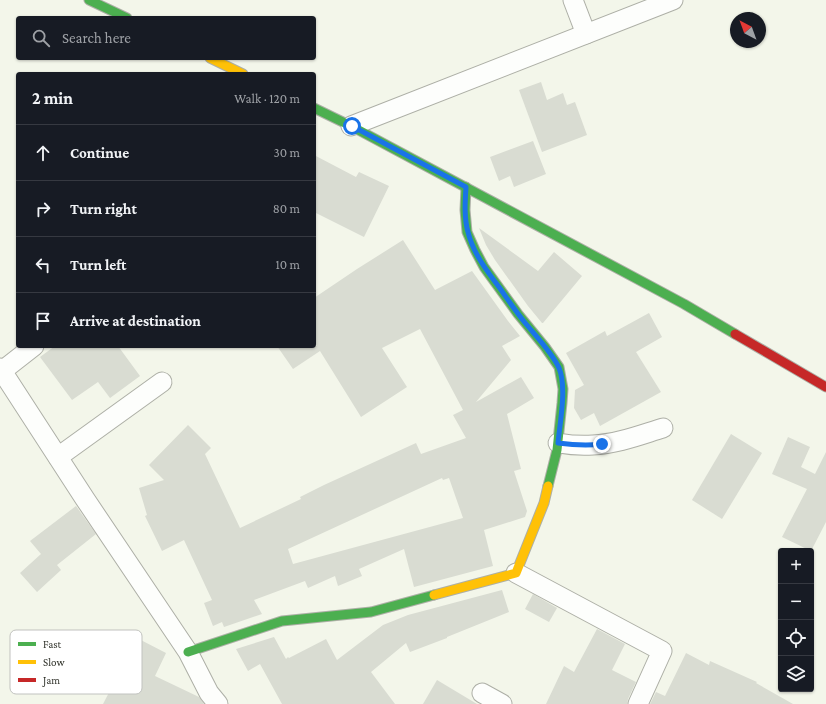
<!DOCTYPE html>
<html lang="en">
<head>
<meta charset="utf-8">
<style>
	:root { --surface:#171b24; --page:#20242c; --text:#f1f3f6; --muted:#9ea1a6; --line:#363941 }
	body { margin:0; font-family:"Crimson Pro",serif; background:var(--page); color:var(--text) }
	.controls { position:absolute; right:12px; bottom:12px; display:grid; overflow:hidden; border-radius:4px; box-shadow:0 1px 3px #0004 }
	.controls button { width:36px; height:36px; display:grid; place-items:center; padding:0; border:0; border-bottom:1px solid var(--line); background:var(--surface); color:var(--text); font:20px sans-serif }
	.compass { position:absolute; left:730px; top:12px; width:36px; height:36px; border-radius:50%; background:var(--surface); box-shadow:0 1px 3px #0004; rotate:319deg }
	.stop { position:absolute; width:12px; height:12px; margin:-9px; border:3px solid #1a73e8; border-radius:50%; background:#fff }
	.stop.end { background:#1a73e8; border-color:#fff; box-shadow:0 1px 4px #0008 }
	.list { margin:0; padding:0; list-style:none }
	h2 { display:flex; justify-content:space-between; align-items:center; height:52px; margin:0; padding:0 16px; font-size:17px }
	h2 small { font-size:13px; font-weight:400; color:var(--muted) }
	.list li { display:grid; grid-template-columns:26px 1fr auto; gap:12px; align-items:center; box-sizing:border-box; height:56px; padding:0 16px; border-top:1px solid var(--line) }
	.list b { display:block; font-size:15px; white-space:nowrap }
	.list em { font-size:13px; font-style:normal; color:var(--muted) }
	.icon { flex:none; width:22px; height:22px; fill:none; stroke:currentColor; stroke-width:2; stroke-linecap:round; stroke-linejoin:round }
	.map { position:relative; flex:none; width:826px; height:704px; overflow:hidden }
	.search { position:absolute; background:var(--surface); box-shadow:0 1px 3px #0004; left:16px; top:16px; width:300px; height:44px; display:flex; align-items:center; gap:10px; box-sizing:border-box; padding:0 14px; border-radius:4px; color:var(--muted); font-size:15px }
	.panel { position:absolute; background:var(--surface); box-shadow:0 1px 3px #0004; left:16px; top:72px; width:300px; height:276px; border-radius:4px }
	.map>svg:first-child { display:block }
	.building { fill:#d9dcd2; fill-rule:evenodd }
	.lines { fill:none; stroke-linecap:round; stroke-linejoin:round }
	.street-casing { stroke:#adafa6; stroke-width:21 }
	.fast-casing { stroke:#adafa6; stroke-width:11 }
	.slow-casing { stroke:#adafa6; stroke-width:11 }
	.jam-casing { stroke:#adafa6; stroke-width:11 }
	.street { stroke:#fdfefc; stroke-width:19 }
	.fast { stroke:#4caf50; stroke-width:9 }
	.slow { stroke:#ffc107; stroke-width:9 }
	.jam { stroke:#c62828; stroke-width:9 }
	.route { stroke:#1a73e8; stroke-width:5 }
	.key { fill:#fff; stroke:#c1c2bf; stroke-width:1 }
	.key-label { font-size:11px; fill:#30322a }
</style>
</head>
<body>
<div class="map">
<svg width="826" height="704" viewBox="0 0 826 704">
	<rect width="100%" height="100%" fill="#f3f6ea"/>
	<!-- building -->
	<g class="building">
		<polygon points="541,82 547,100 563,93 567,105 575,102 587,135 542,152 519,90"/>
		<polygon points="533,141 546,174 514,187 510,176 499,181 490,157"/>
		<polygon points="314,155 356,177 359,172 389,186 364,237 314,212"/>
		<polygon points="479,228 538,271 554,252 582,276 543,323 542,323 528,306 495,260 486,245"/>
		<path d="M403,240l32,50 37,-19 36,50 12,15 -18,10 9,14 -35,42 45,-25 13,21 -27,16 14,55 -7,2 13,40 -2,6 -41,13 9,36 -79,21 -10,-38 -45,20 3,7 -24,10 -3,-10 -27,12 -3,-7 -51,19 8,14 -38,13 -2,-5 -9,4 -9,-23 8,-3 -28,-60 -22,11 -17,-35 2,-1 -8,-27 25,-8 -15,-15 39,-40 23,23 -6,6 35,74 61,-29 -1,-2 24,-12 92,-42 5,11 45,-16 -13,-23 10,-5 -43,-81 -38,19 25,39 -46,30 -41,-66 -27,18 -16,-23h40l-3,-5v-43l43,-29zM442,478l1,2 6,-2 14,40 -170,46 -5,-15z"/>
		<polygon points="649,313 662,337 636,352 661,392 600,426 594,413 581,420 574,408 575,390 584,385 566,353 605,331 607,336"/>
		<polygon points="55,346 118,346 140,376 110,398 98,382 72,400 40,357"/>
		<polygon points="731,434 762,453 722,519 692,500"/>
		<polygon points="788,437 810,447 801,467 815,474 826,452 826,522 811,551 782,537 807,489 772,474"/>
		<polygon points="76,506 96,534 57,565 61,570 37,592 20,573 41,554 30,541"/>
		<polygon points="502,590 509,612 447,637 447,638 410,652 406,643 371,672 395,704 282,704 260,664 248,671 236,649 274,637 286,659 288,657 289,658 326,639 337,660 383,625 408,615"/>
		<polygon points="533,594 557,608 549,622 525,609"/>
		<polygon points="597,629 625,644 612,670 636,682 628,699 627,704 546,704 564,666 574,672"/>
		<polygon points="135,637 166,653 155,676 199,697 204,704 103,704 114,683 112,682"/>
		<polygon points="686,653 709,665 710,661 757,682 756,683 793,704 650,704 656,692 665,696"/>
		<polygon points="437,680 477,704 423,704"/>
	</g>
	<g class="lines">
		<defs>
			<g id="street">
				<polyline points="573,0 586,34"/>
				<polyline points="351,126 673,0"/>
				<polyline points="0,368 85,499 188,652 209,693 218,704"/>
				<polyline points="2,371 34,346"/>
				<path d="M558,443c12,2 23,3 35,2 24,-1 47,-10 70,-17"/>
				<polyline points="58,457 162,382"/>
				<polyline points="516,573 662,651 638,704"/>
				<polyline points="482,693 502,704"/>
			</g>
			<g id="fast">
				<polyline points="89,0 127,18"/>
				<polyline points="314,108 351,126 684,304 735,334"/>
				<polyline points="466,187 465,210 467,232 475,250 484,267 518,314 545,347 559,367 563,389 562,403 557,450 548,486"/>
				<polyline points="188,652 282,621 371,612 434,595"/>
			</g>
			<g id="slow">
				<polyline points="210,58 243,74"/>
				<polyline points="434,595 516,573 544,503 548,486"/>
			</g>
			<polyline id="jam" points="735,334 826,387"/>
		</defs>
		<!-- street casing -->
		<use href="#street" class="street-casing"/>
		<!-- fast casing -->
		<use href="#fast" class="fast-casing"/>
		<!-- slow casing -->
		<use href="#slow" class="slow-casing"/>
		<!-- jam casing -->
		<use href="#jam" class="jam-casing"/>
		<!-- street -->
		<use href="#street" class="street"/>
		<!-- fast -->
		<use href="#fast" class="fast"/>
		<!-- slow -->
		<use href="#slow" class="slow"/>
		<!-- jam -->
		<use href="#jam" class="jam"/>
	</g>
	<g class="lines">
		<!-- route -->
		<path class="route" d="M352,126l114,61c-1,15 -2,31 2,45 5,21 19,39 31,55 9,13 17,25 27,37 10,12 27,30 33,44 8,19 1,54 -1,75 15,2 29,3 44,1"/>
	</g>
	<!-- legend -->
	<rect x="10" y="630" width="132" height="64" rx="6" class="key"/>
	<rect x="18" y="642" width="18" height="4" fill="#4caf50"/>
	<rect x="18" y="660" width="18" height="4" fill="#ffc107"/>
	<rect x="18" y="678" width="18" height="4" fill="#c62828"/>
	<g class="key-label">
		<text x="43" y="648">Fast</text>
		<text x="43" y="666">Slow</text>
		<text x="43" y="684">Jam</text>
	</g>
</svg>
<div class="controls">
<button>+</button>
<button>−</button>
<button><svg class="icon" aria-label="locate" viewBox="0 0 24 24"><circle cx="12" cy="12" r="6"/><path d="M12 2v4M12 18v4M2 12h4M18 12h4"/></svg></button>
<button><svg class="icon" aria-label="layers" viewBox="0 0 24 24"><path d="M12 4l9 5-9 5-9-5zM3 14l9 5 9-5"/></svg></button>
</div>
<svg class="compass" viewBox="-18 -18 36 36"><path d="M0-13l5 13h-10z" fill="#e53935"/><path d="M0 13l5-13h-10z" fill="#9ea1a6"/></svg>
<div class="stop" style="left:352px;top:126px"></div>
<div class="stop end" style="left:602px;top:444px"></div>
<div class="search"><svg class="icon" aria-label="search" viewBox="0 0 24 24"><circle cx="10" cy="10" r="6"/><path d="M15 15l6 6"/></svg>Search here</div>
<section class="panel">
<h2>2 min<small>Walk · 120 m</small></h2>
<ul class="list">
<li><svg class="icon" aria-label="ahead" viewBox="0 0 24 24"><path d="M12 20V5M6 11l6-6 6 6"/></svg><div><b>Continue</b></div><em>30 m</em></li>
<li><svg class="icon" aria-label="right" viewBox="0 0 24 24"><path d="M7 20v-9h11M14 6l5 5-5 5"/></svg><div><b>Turn right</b></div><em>80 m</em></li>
<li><svg class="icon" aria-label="left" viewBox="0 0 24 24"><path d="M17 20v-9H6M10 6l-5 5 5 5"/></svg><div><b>Turn left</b></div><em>10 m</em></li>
<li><svg class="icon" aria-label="arrive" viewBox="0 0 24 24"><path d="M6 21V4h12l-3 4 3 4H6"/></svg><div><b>Arrive at destination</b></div></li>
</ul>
</section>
</div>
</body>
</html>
